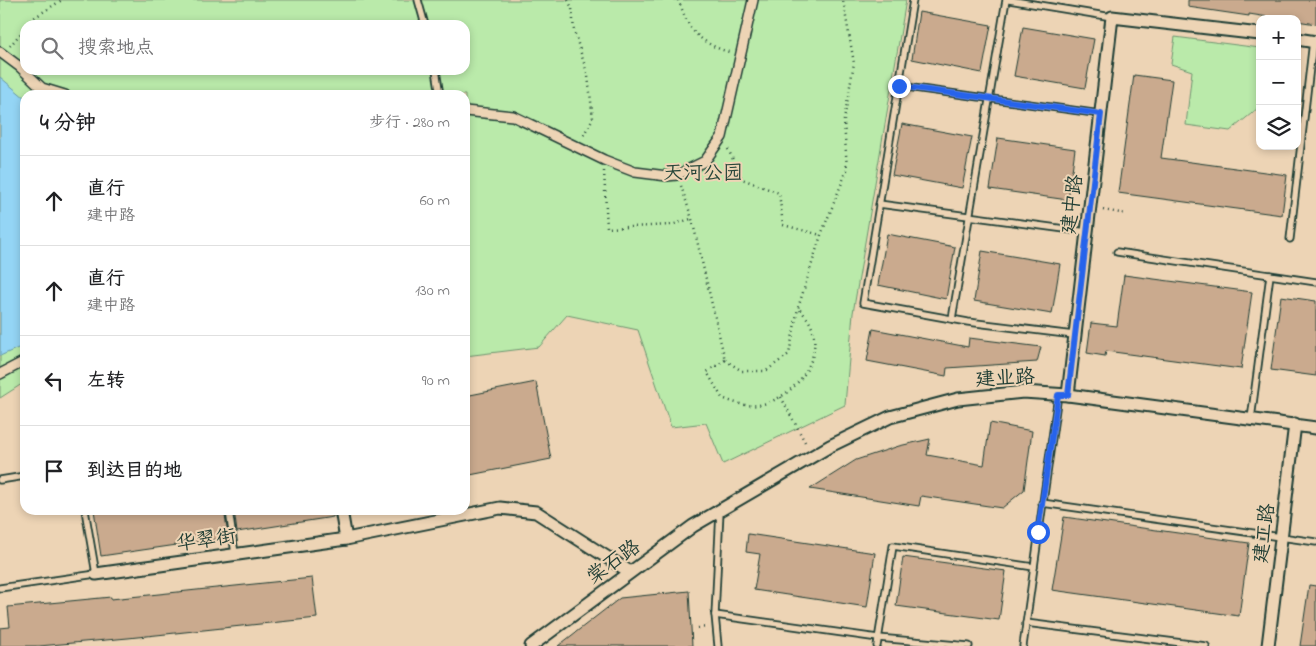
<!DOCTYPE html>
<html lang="zh">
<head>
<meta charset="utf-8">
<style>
	:root { --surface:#fff; --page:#f2f2f2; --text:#202124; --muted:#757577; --line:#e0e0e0 }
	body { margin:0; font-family:"Indie Flower","LXGW WenKai TC",sans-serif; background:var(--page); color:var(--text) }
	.controls { position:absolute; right:15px; top:15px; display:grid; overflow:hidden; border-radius:10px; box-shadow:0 2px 8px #0003 }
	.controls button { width:45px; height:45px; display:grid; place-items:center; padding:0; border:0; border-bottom:1px solid var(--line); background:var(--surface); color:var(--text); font:25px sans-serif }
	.stop { position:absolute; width:15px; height:15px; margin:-11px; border:4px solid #2563eb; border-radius:50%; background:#fff }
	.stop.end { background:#2563eb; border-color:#fff; box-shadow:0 1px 5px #0008 }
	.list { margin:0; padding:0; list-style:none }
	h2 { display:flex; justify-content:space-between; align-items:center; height:65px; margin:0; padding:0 20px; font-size:21px }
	h2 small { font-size:16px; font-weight:400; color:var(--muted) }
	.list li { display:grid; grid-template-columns:32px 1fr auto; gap:15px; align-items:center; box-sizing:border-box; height:90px; padding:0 20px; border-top:1px solid var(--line) }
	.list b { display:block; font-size:19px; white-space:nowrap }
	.list p { margin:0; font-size:16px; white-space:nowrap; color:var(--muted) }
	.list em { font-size:16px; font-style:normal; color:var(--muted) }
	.icon { flex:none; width:28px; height:28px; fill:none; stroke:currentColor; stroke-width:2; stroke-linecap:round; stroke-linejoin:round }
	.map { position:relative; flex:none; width:1316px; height:646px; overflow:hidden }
	.search { position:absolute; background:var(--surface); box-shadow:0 2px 8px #0003; left:20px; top:20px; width:450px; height:55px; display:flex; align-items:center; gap:12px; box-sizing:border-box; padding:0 18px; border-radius:15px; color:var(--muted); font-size:19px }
	.panel { position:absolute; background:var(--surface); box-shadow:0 2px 8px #0003; left:20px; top:90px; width:450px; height:425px; border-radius:15px }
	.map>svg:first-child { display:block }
	.green { fill:#baeaaa; stroke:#6c946f; fill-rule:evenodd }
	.water { fill:#94d5f5; stroke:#6598a8 }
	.building { fill:#caaa8e; stroke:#1f3d34 }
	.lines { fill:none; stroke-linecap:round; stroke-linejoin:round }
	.service-casing { stroke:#1f3d34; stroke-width:9 }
	.pedestrian-casing { stroke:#1f3d34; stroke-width:12 }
	.minor-casing { stroke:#1f3d34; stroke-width:15 }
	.path { stroke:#1f3d34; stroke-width:2.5; stroke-dasharray:1 4; stroke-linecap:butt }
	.service { stroke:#edd4b5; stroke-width:5.5 }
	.pedestrian { stroke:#edd4b5; stroke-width:9 }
	.minor { stroke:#edd4b5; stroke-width:11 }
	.route { stroke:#2563eb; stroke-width:6 }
	.labels { text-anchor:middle; stroke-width:4; stroke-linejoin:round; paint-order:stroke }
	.park-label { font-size:20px; fill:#27463a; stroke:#edd4b5 }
	.street-label { font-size:20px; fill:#1f3d34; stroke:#edd4b5 }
</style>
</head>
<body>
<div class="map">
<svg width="1316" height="646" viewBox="0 0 1316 646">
	<rect width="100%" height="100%" fill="#edd4b5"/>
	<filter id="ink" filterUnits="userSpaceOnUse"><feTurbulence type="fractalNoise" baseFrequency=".02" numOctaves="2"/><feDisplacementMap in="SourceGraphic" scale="10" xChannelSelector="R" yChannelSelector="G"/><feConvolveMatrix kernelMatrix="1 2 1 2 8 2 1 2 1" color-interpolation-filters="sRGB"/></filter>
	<g filter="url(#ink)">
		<!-- green -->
		<g class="green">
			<path d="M0,0h906l-53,313 -8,92 -122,59 -17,-41 -35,4 -33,-97 -71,-15 -28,32 -74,9v-261h-440v287l-25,16zM25,25h440v45h-440z"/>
			<polygon points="1175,37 1260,48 1260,89 1257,109 1230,131 1186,125 1192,71 1171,64"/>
		</g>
		<!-- water -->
		<polygon class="water" points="0,77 25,98 25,345 0,356"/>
		<!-- building -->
		<g class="building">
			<polygon points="1188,0 1316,0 1316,24 1297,21 1297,19 1281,19 1249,14 1249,16 1188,7"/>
			<polygon points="919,12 991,25 982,73 912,59"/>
			<polygon points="1023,27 1094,39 1085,88 1014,76"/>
			<polygon points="1134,75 1172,80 1161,158 1287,175 1282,215 1118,193"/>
			<polygon points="902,124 972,137 962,188 892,175"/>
			<polygon points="998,138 1075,149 1068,200 990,189"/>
			<polygon points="887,234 955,247 946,299 878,285"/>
			<polygon points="982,251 1060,264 1052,314 974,301"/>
			<polygon points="1124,275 1252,292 1241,369 1106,351 1105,356 1087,353 1091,323 1117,326"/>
			<polygon points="1281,296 1316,301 1316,376 1271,370"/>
			<polygon points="873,329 968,347 969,338 1041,347 1037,362 947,368 946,376 867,361"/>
			<polygon points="536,382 551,459 465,476 465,396"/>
			<polygon points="990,423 1032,431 1024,490 1002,508 921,496 919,506 810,489 856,460 899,446 930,439 927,455 984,465"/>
			<polygon points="94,510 224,510 228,534 224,534 225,538 101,556"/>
			<polygon points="234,510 333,510 333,517 237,532"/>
			<polygon points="1064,517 1249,543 1239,616 1052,590"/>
			<polygon points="748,534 875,553 867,607 754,590 760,554 746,552"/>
			<polygon points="903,557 1006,571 999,620 896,606"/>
			<polygon points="312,578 317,618 128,638 39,646 0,646 0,628 10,627 8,607 111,597 111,599"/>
			<polygon points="1309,585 1316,586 1316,646 1300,646"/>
			<polygon points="689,591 692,646 558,646 620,598"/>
		</g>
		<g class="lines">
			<defs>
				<g id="service">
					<polyline points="418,0 425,25"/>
					<polyline points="913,0 863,303 968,322 1074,335"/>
					<polyline points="1009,0 1112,17"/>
					<polyline points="436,70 440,95"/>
					<polyline points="899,86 1101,114"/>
					<polyline points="879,204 1087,232"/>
					<polyline points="1290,239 1313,41"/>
					<polyline points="1117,252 1316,282"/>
					<polyline points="952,319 1006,0"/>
					<polyline points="1251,419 1270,275"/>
					<polyline points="0,480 25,476"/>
					<polyline points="1042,503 1316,542"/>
					<polyline points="229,510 235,554"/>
					<polyline points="0,588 96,574 85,510"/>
					<polyline points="715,615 878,638 969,646"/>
					<polyline points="1026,623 1206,646"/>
					<polyline points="718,646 715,615 720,511"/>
					<polyline points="877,646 893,546 1034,567"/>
					<polyline points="1023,646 1058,395"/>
				</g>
				<g id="pedestrian">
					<polyline points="0,52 20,67 42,88 65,95"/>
					<polyline points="465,111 513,116 604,160 635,172 667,176 677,175 705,161 722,137 753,0"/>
					<polyline points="0,374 25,361"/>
				</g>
				<g id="minor">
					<polyline points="1297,39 1316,42"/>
					<polyline points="1068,395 1112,17 1260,34"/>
					<polyline points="341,510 346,539"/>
					<polyline points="96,574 346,539 500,508 536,512 630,572"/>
					<polyline points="531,646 693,526 830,446 890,417 958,399 1023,392 1068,395 1316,428"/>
					<polyline points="1268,646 1295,424"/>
				</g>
			</defs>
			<!-- service casing -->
			<use href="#service" class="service-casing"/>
			<!-- pedestrian casing -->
			<use href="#pedestrian" class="pedestrian-casing"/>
			<!-- minor casing -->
			<use href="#minor" class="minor-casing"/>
			<!-- path -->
			<g class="path">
				<polyline points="568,0 572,8 574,31 588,76 593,118 582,138"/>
				<path d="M678,0c3,6 5,13 8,19 8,18 25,28 43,33"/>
				<polyline points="28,25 32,19 62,0"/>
				<polyline points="10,46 25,28"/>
				<polyline points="728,149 742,179 779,193 783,225 821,235"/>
				<polyline points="604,171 607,228 671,225 691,219"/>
				<polyline points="681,186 692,219 725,360 742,371 766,371 789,354 798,308 821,235 847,170 844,120 854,63 843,0"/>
				<polyline points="1103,210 1126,214"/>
				<path d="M725,360l-18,12 15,26c13,5 27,10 41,6 34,-8 64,-50 46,-83 -3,-5 -7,-9 -10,-12"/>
				<polyline points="781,397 806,444"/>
				<polyline points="698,628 707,627"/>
			</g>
			<!-- service -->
			<use href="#service" class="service"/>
			<!-- pedestrian -->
			<use href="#pedestrian" class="pedestrian"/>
			<!-- minor -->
			<use href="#minor" class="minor"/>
		</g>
	</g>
	<g class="lines" filter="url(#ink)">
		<!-- route -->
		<polyline class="route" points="899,86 1101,114 1068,395 1058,395 1038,532"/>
	</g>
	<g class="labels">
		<!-- park labels -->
		<g class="park-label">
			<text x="703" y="179">天河公园</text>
		</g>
		<!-- street labels -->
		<g class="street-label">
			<text transform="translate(1071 204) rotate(-83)" y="7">建中路</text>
			<text transform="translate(1005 377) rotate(-3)" y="7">建业路</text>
			<text transform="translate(1263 533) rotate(-83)" y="7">建工路</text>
			<text transform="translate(206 539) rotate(-8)" y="7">华翠街</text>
			<text transform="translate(613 561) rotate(-36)" y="7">棠石路</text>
		</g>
	</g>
</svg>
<div class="controls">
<button>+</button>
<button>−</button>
<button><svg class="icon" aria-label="layers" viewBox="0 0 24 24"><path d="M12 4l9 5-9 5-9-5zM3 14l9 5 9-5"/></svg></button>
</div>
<div class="stop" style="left:1038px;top:532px"></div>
<div class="stop end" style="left:899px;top:86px"></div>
<div class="search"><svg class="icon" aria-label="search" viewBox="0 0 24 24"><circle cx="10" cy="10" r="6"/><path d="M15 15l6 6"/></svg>搜索地点</div>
<section class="panel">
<h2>4 分钟<small>步行 · 280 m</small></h2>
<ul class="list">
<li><svg class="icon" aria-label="ahead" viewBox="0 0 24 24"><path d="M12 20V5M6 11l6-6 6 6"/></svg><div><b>直行</b><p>建中路</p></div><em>60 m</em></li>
<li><svg class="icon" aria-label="ahead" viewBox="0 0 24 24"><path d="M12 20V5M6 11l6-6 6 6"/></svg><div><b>直行</b><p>建中路</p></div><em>130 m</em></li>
<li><svg class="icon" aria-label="left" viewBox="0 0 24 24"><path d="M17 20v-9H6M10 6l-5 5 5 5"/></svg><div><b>左转</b></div><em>90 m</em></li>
<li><svg class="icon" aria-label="arrive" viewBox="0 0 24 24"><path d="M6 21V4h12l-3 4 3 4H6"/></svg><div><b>到达目的地</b></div></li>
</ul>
</section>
</div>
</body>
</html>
